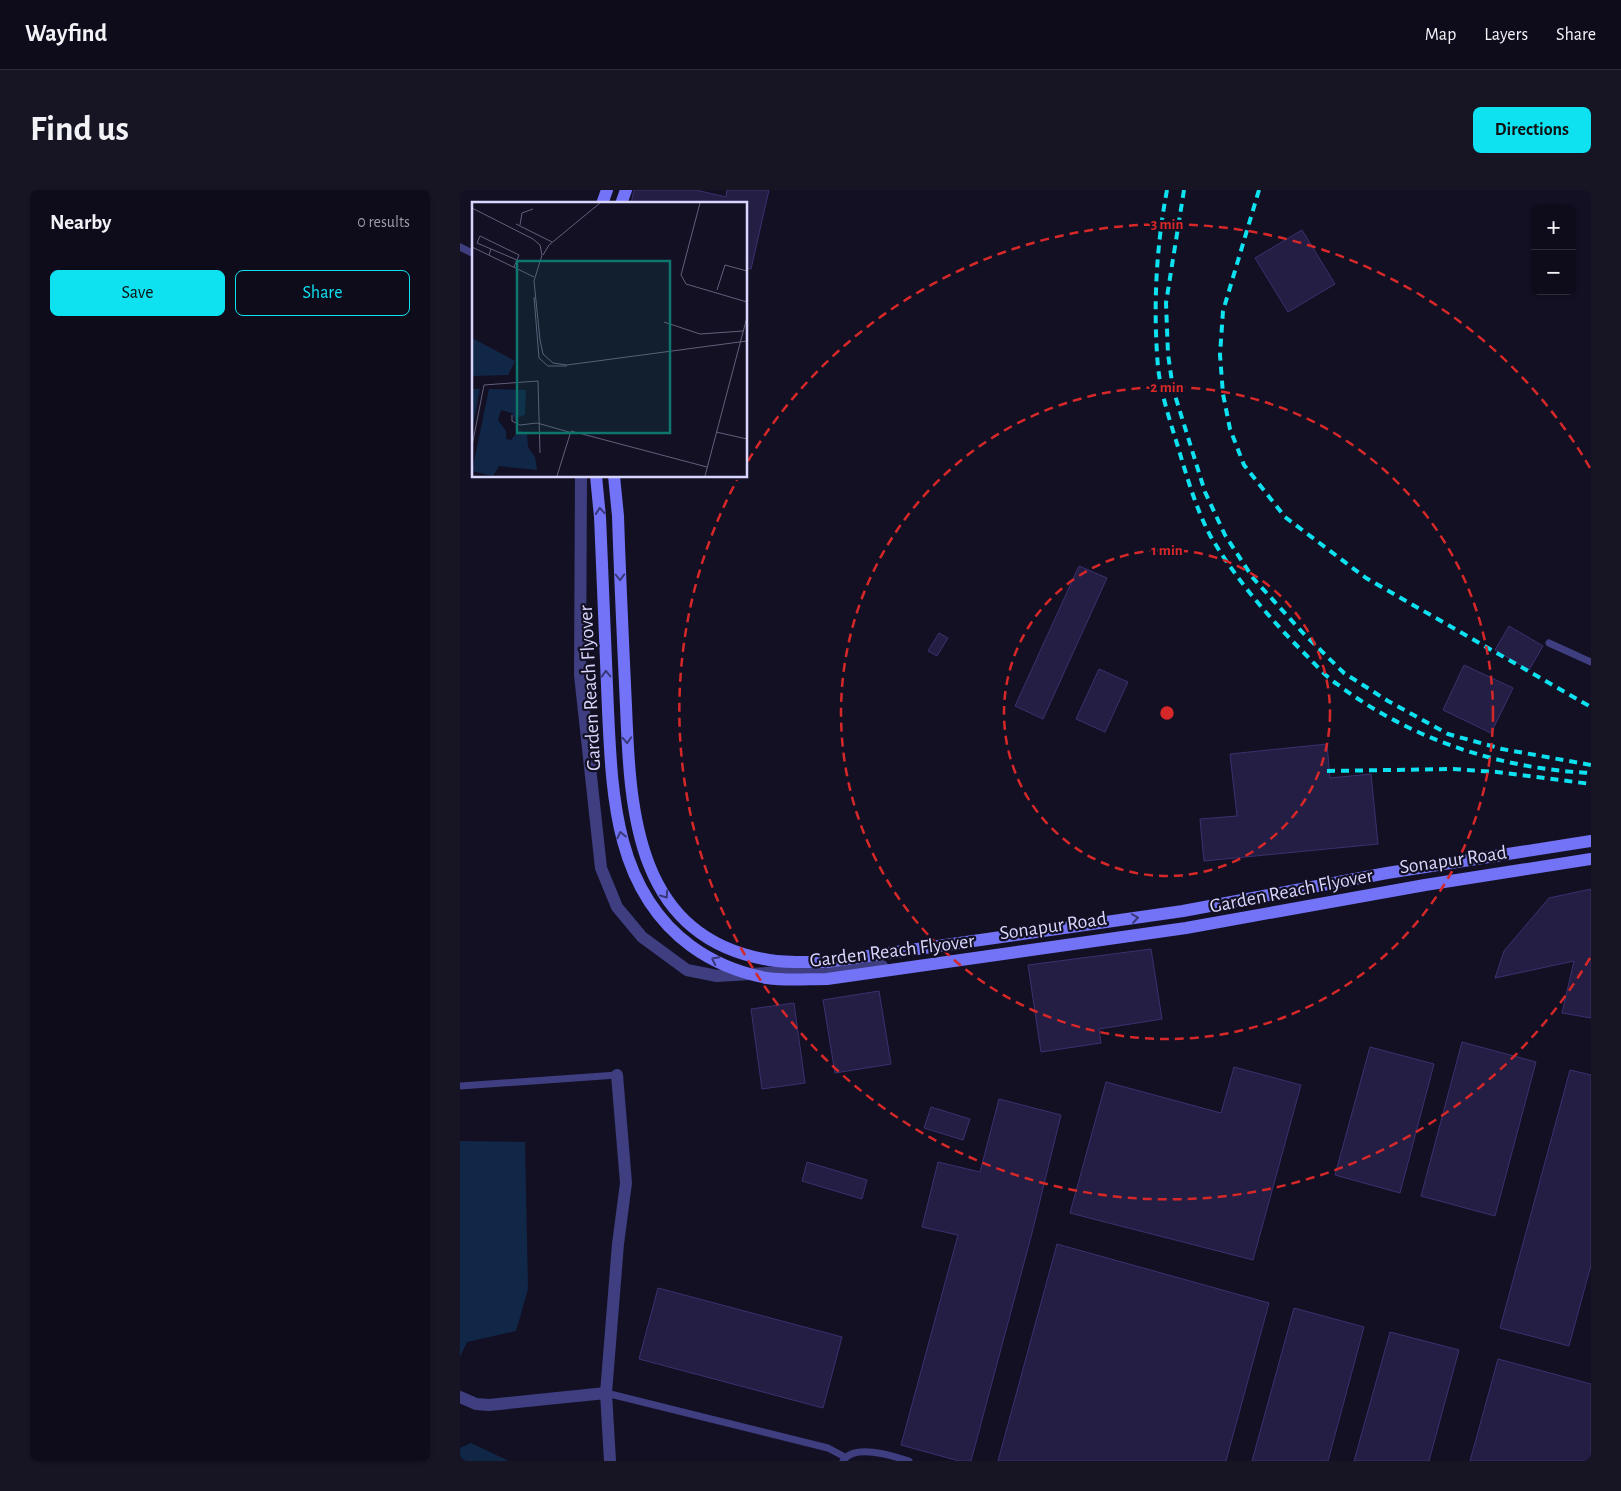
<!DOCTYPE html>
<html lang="en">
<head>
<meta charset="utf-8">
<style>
	:root { --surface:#0e0c1b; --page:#171524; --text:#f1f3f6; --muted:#9b9ba3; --line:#2e2c3a; --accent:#0ee1f0 }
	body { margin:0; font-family:"Alegreya Sans",sans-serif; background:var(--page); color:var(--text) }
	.controls { position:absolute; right:15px; top:15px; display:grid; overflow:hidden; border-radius:8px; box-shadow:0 1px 4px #0004 }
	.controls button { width:45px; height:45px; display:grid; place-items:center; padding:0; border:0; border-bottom:1px solid var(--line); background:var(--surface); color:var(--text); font:25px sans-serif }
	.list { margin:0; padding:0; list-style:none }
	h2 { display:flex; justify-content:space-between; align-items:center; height:65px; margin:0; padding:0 20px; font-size:21px }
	h2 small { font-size:16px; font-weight:400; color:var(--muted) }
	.actions { display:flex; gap:10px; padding:15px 20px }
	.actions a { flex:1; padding:11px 0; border:1px solid var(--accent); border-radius:8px; text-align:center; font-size:18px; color:var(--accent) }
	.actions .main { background:var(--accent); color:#111 }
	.map { position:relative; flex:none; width:1131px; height:1271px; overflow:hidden; border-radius:8px }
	header { display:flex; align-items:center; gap:30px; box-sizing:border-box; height:70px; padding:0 25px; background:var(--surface); border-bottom:1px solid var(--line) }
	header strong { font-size:24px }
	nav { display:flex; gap:28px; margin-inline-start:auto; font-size:18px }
	.intro { display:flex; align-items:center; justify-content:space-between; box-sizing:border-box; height:120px; padding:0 30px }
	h1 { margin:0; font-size:35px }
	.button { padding:12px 22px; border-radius:8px; background:var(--accent); color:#111; font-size:18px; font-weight:700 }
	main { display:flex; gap:30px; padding:0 30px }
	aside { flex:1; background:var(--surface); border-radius:8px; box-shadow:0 1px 4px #0004 }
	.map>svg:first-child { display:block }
	.water { fill:#112747 }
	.building { fill:#241d44; stroke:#3b316f }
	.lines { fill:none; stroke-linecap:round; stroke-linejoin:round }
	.service { stroke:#3e3e80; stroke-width:7 }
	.minor { stroke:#3e3e80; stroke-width:12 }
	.tertiary { stroke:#3e3e80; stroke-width:12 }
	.secondary { stroke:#7373f7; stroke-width:12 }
	.rail { stroke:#0ee1f0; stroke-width:4; stroke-dasharray:8 6; stroke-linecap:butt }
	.oneway { stroke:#393878 }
	.ring { fill:none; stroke:#d62828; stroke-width:2.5; stroke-dasharray:9 6 }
	.labels { text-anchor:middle; stroke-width:4.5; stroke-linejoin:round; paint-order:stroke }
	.street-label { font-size:20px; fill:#d9d6fd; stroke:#131024 }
	.inset-road { fill:none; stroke:#625f7b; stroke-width:1 }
	.view { fill:#0f766e; fill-opacity:0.15; stroke:#0f766e; stroke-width:2.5 }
	.inset-edge { fill:none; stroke:#d9d6fd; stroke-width:2.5 }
	.centre { fill:#d62828; stroke:#131024; stroke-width:2.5 }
	.ring-label { font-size:15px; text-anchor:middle; font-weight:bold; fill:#d62828; stroke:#131024; stroke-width:4.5; stroke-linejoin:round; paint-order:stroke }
</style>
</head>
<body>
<header>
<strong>Wayfind</strong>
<nav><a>Map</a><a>Layers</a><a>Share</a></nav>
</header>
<div class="intro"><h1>Find us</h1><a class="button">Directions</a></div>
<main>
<aside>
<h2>Nearby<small>0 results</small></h2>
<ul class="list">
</ul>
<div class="actions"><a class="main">Save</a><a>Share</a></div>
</aside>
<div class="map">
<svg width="1131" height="1271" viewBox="0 0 1131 1271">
	<rect width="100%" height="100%" fill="#131024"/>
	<!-- water -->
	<g class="water">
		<polygon points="0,951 65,952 68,1099 56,1141 7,1152 0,1167"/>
		<polygon points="11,1253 49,1271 0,1271 0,1258"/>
	</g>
	<!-- building -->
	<g class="building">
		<polygon points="174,0 236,0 266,7 267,0 309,0 291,79 286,78 286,14 171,14"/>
		<polygon points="842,40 875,94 828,122 795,68"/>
		<polygon points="619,376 647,388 583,529 555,516"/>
		<polygon points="1049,436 1083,456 1069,480 1035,460"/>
		<polygon points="479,443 488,448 477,466 468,461"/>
		<polygon points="1004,475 1053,498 1031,543 983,520"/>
		<polygon points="639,479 668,492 645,542 616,529"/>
		<polygon points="867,554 870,588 911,584 918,654 744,671 740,629 777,626 770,564"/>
		<polygon points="1131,699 1131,828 1102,823 1114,771 1035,788 1044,761 1089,708"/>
		<polygon points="691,759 702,829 639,839 641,853 581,862 568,775"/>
		<polygon points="419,801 431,874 375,883 363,810"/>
		<polygon points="334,813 345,893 302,899 291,819"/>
		<polygon points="1002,852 1076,872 1035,1026 961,1006"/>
		<polygon points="910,857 974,874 940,1003 875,985"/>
		<polygon points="774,877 841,895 793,1070 610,1023 646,892 761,923"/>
		<polygon points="1110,880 1131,885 1131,1075 1109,1156 1040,1138"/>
		<polygon points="539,909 601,925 572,1043 511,1271 499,1271 441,1255 498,1045 462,1037 478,972 520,982"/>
		<polygon points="471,917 510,929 503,950 464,938"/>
		<polygon points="347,972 407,990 402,1009 342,991"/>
		<polygon points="597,1054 809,1113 766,1271 538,1271"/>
		<polygon points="198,1098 382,1147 363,1218 179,1169"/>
		<polygon points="834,1118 904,1137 868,1271 792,1271"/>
		<polygon points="930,1142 999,1160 969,1271 894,1271"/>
		<polygon points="1038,1169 1131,1194 1131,1271 1010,1271"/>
	</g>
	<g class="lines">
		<!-- service -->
		<g class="service">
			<polyline points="0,57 14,64"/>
			<polyline points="1089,453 1131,472"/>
			<polyline points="0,896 157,885"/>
			<polyline points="146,1203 368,1258 385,1267"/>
			<path d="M383,1271c11,-18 50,-5 66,0"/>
		</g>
		<!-- minor -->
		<g class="minor">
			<polyline points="0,1207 16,1214 29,1215 146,1203"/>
			<polyline points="150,1271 146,1203 158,1054 166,993 157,885"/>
		</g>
		<!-- tertiary -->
		<polyline class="tertiary" points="121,286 120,485 141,678 157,717 182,747 227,780 257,786 422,776"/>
		<!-- secondary -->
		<g class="secondary">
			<polyline points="142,14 147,0"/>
			<polyline points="161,14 166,0"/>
			<path d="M136,286l4,41c3,64 5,128 8,193 4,86 7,180 83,236 22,16 49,27 76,32 20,3 40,1 60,1l359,-51 239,-43 166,-26"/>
			<path d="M154,286l4,40c2,63 5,126 8,190 4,107 10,232 143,254 19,3 38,2 57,2l357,-51 204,-38 204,-32"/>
		</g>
		<!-- rail -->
		<g class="rail">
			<path d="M707,0c-11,58 -14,118 -9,177 3,27 12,54 20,80 9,30 18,62 33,90 26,44 60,83 96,119 9,9 19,21 30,28 73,55 163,85 254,89"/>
			<polyline points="724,0 706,113 708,164 713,199 745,302 765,345 793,388 843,443 884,483 928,511 988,544 1042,559 1131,575"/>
			<polyline points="799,0 763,121 760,165 763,204 770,239 784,275 825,327 906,388 1131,517"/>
			<polyline points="867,581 993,579 1037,582 1131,594"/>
		</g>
	</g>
	<!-- one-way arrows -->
	<defs><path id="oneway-chevron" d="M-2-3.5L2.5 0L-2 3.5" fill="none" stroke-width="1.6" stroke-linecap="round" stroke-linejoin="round" transform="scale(1.25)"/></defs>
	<g class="oneway">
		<use href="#oneway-chevron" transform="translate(140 321) rotate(-95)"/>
		<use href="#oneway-chevron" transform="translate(160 387) rotate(88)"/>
		<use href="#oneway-chevron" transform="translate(146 484) rotate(-92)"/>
		<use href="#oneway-chevron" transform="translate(167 550) rotate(87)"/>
		<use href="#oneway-chevron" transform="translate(161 645) rotate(-102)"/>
		<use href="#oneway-chevron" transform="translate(205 705) rotate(55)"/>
		<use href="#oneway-chevron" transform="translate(675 728) rotate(-8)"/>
		<use href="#oneway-chevron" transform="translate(255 770) rotate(-153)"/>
	</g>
	<!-- distance rings -->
	<g class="ring">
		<circle cx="707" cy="523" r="163"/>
		<circle cx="707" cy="523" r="326"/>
		<path d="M1130 768A489 489 0 0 1 277 290M288 271A489 489 0 0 1 1130 278"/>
	</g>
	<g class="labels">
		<!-- street labels -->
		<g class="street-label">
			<text transform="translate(129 498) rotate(-93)" y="7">Garden Reach Flyover</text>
			<text transform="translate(993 669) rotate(-8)" y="7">Sonapur Road</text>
			<text transform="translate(831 700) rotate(-11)" y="7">Garden Reach Flyover</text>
			<text transform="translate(593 735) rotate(-8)" y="7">Sonapur Road</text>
			<text transform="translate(432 760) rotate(-7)" y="7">Garden Reach Flyover</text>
		</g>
	</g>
	<!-- overview -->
	<g transform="translate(12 12)">
		<rect width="275" height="275" fill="#131024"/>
		<path d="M0,136l43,23 -7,14 -36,1zM0,187h8l-8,42zM17,187l37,1 -1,25 -7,2 -2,5 -4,-9 -11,-3 -3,10 8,11v8l5,1 8,-10 8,4 1,13 7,10 2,13 -38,-4 -6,10 -21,-5z" fill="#112747"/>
		<path class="inset-road" d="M228,1l-19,72 5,9 61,18M0,6l61,31 7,6 2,10 -8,26 6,59 3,14 10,9 14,2 180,-24M44,22l36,18M48,23l2,-12 11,-4M0,45l62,30M19,47l26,11M17,53l2,-6 -14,-6 3,-7 39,19 -5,12M71,53l6,-10 51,-42M245,88l8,-25 22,6M62,95l5,61 9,8h19M192,120l36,12 43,-3M40,213v6l8,4 17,-2 32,9M244,230l31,7M0,244l12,-61 54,-4 2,72M85,274l14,-45 136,36M233,274l42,-159"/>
		<path class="view" d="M45,59h153v172h-153z"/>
		<rect width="275" height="275" class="inset-edge"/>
	</g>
	<circle cx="707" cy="523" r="8" class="centre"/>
	<g class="ring-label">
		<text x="707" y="39">3 min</text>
		<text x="707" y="202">2 min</text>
		<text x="707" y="365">1 min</text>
	</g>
</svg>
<div class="controls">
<button>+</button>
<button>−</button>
</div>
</div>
</main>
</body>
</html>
